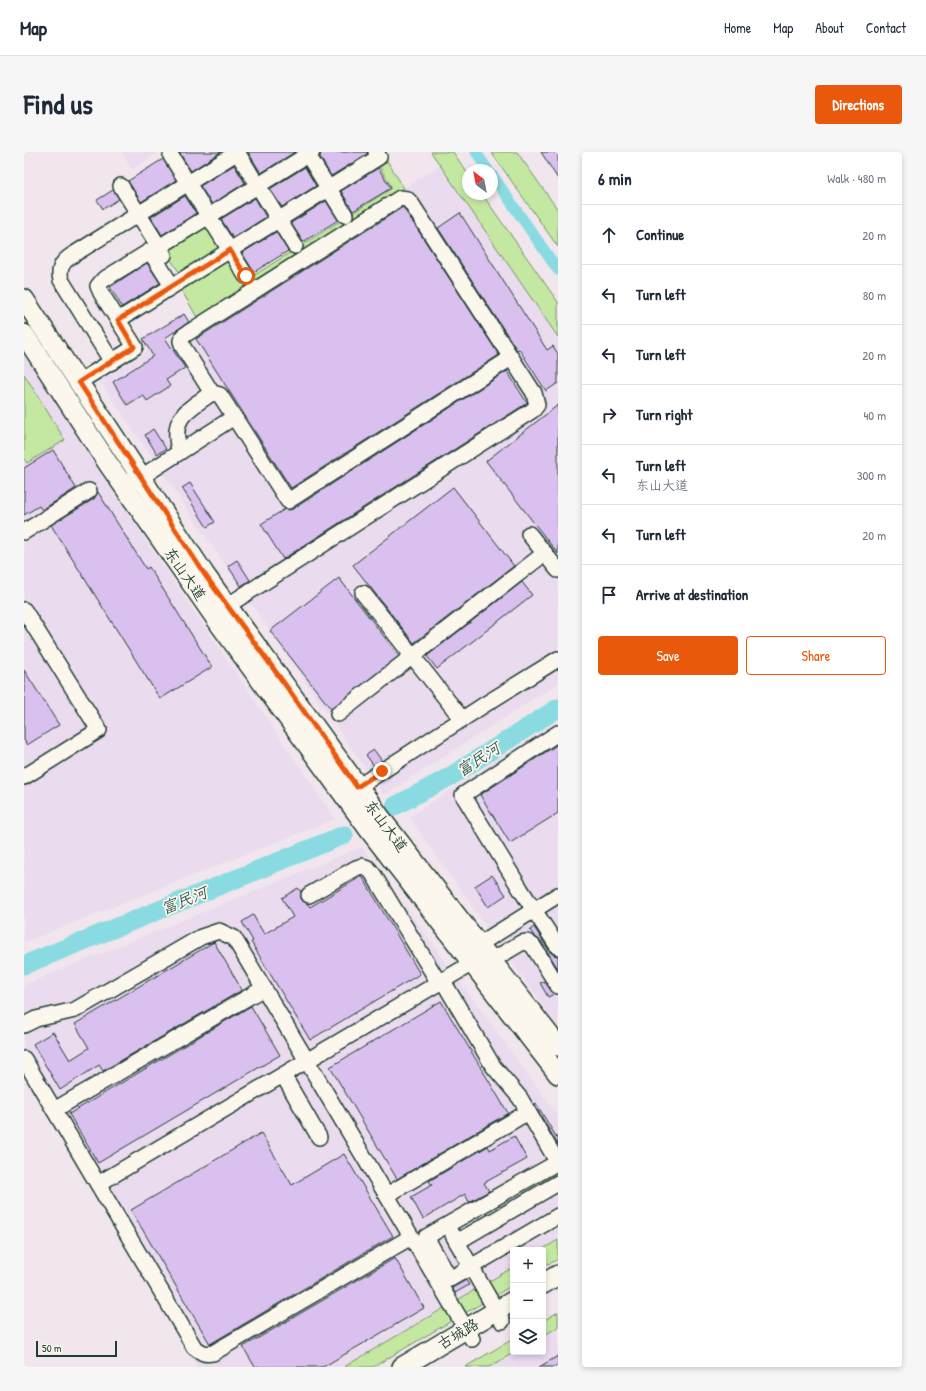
<!DOCTYPE html>
<html lang="en">
<head>
<meta charset="utf-8">
<style>
	:root { --surface:#fff; --page:#f6f6f7; --text:#1f2937; --muted:#747a83; --line:#e0e1e3; --accent:#ea580c }
	body { margin:0; font-family:"Patrick Hand","LXGW WenKai TC",sans-serif; background:var(--page); color:var(--text) }
	.controls { position:absolute; right:12px; bottom:12px; display:grid; overflow:hidden; border-radius:4px; box-shadow:0 2px 6px #0003 }
	.controls button { width:36px; height:36px; display:grid; place-items:center; padding:0; border:0; border-bottom:1px solid var(--line); background:var(--surface); color:var(--text); font:20px sans-serif }
	.compass { position:absolute; left:438px; top:12px; width:36px; height:36px; border-radius:50%; background:var(--surface); box-shadow:0 2px 6px #0003; rotate:328deg }
	.scale { position:absolute; left:12px; bottom:10px; width:81px; box-sizing:border-box; padding-left:4px; border:2px solid #1f3d34; border-top:0; font-size:11px; line-height:14px; white-space:nowrap; color:#1f3d34; -webkit-text-stroke:3px #fbf7ec; paint-order:stroke }
	.stop { position:absolute; width:12px; height:12px; margin:-9px; border:3px solid #ea580c; border-radius:50%; background:#fff }
	.stop.end { background:#ea580c; border-color:#fff; box-shadow:0 1px 4px #0008 }
	.list { margin:0; padding:0; list-style:none }
	h2 { display:flex; justify-content:space-between; align-items:center; height:52px; margin:0; padding:0 16px; font-size:17px }
	h2 small { font-size:13px; font-weight:400; color:var(--muted) }
	.list li { display:grid; grid-template-columns:26px 1fr auto; gap:12px; align-items:center; box-sizing:border-box; height:60px; padding:0 16px; border-top:1px solid var(--line) }
	.list b { display:block; font-size:15px; white-space:nowrap }
	.list p { margin:0; font-size:13px; white-space:nowrap; color:var(--muted) }
	.list em { font-size:13px; font-style:normal; color:var(--muted) }
	.actions { display:flex; gap:8px; padding:12px 16px }
	.actions a { flex:1; padding:9px 0; border:1px solid var(--accent); border-radius:4px; text-align:center; font-size:14px; color:var(--accent) }
	.actions .main { background:var(--accent); color:#fff }
	.icon { flex:none; width:22px; height:22px; fill:none; stroke:currentColor; stroke-width:2; stroke-linecap:round; stroke-linejoin:round }
	.map { position:relative; flex:none; width:534px; height:1215px; overflow:hidden; border-radius:4px }
	header { display:flex; align-items:center; gap:24px; box-sizing:border-box; height:56px; padding:0 20px; background:var(--surface); border-bottom:1px solid var(--line) }
	header strong { font-size:19px }
	nav { display:flex; gap:22px; margin-inline-start:auto; font-size:14px }
	.intro { display:flex; align-items:center; justify-content:space-between; box-sizing:border-box; height:96px; padding:0 24px }
	h1 { margin:0; font-size:28px }
	.button { padding:10px 18px; border-radius:4px; background:var(--accent); color:#fff; font-size:14px; font-weight:700 }
	main { display:flex; gap:24px; padding:0 24px }
	aside { flex:1; background:var(--surface); border-radius:4px; box-shadow:0 2px 6px #0003 }
	.map>svg:first-child { display:block }
	.built { fill:#eadbee }
	.green { fill:#c4e8a1; stroke:#72926a }
	.lines { fill:none; stroke-linecap:round; stroke-linejoin:round }
	.canal { stroke:#8adbe1; stroke-width:11 }
	.river { stroke:#8adbe1; stroke-width:19 }
	.building { fill:#dac0ef; stroke:#1f3d34 }
	.minor-casing { stroke:#1f3d34; stroke-width:18 }
	.major-casing { stroke:#1f3d34; stroke-width:22 }
	.minor { stroke:#fbf7ec; stroke-width:15 }
	.major { stroke:#fbf7ec; stroke-width:19 }
	.route { stroke:#ea580c; stroke-width:5 }
	.labels { text-anchor:middle; stroke-width:3.5; stroke-linejoin:round; paint-order:stroke }
	.street-label { font-size:15px; fill:#1f3d34; stroke:#fbf7ec }
	.water-label { font-size:16px; font-style:italic; fill:#345d57; stroke:#fbf7ec }
</style>
</head>
<body>
<header>
<strong>Map</strong>
<nav><a>Home</a><a>Map</a><a>About</a><a>Contact</a></nav>
</header>
<div class="intro"><h1>Find us</h1><a class="button">Directions</a></div>
<main>
<div class="map">
<svg width="534" height="1215" viewBox="0 0 534 1215">
	<rect width="100%" height="100%" fill="#f1e6ed"/>
	<filter id="ink" filterUnits="userSpaceOnUse"><feTurbulence type="fractalNoise" baseFrequency=".025" numOctaves="2"/><feDisplacementMap in="SourceGraphic" scale="8" xChannelSelector="R" yChannelSelector="G"/><feConvolveMatrix kernelMatrix="1 2 1 2 8 2 1 2 1" color-interpolation-filters="sRGB"/></filter>
	<g filter="url(#ink)">
		<!-- built -->
		<g class="built">
			<polygon points="97,0 135,0 108,17"/>
			<polygon points="417,13 534,185 534,531 360,643 238,467 76,229"/>
			<polygon points="0,201 86,335 311,667 0,790"/>
			<polygon points="534,569 534,875 385,665"/>
			<polygon points="338,695 534,964 534,1088 517,1098 489,1098 489,1115 320,1215 173,1215 0,924 0,833"/>
			<polygon points="534,1175 534,1215 465,1215 491,1200 519,1200 519,1184"/>
		</g>
		<!-- green -->
		<g class="green">
			<polygon points="407,0 429,0 444,22 444,42 458,42 534,150 534,185"/>
			<polygon points="467,0 493,0 534,58 534,95"/>
			<polygon points="362,7 380,36 174,167 155,134 204,107 221,129 368,36 354,12"/>
			<polygon points="181,73 197,96 158,121 155,120 143,102 143,96"/>
			<polygon points="0,222 41,288 3,311 0,307"/>
			<polygon points="534,1088 534,1107 525,1112 519,1110 519,1098 517,1098"/>
			<polygon points="486,1117 489,1123 489,1133 349,1215 320,1215"/>
			<polygon points="534,1160 534,1175 519,1184 519,1169"/>
			<polygon points="489,1187 489,1200 491,1200 465,1215 441,1215"/>
		</g>
		<g class="lines">
			<!-- canal -->
			<g class="canal">
				<polyline points="452,0 464,18"/>
				<polyline points="468,23 534,118"/>
			</g>
			<!-- river -->
			<g class="river">
				<polyline points="371,654 427,624 534,556"/>
				<polyline points="0,813 320,683"/>
			</g>
		</g>
		<!-- building -->
		<g class="building">
			<polygon points="155,0 197,0 167,19"/>
			<polygon points="224,0 271,0 237,21"/>
			<polygon points="297,0 343,0 343,2 307,24 296,5"/>
			<polygon points="517,0 534,0 534,27"/>
			<polygon points="139,7 152,28 117,50 104,29"/>
			<polygon points="210,13 221,31 188,52 176,34"/>
			<polygon points="281,15 292,34 258,55 246,37"/>
			<polygon points="354,16 367,36 329,59 317,39"/>
			<polygon points="89,38 95,47 79,57 73,48"/>
			<polygon points="161,44 172,61 138,83 127,65"/>
			<polygon points="231,46 242,65 209,86 197,67"/>
			<polygon points="302,49 314,68 279,90 267,71"/>
			<polygon points="379,55 475,203 267,336 172,187"/>
			<polygon points="436,61 523,198 529,194 534,202 534,231 522,239 495,197 493,198 414,76"/>
			<polygon points="252,80 264,99 230,120 218,101"/>
			<polygon points="123,111 136,131 98,155 86,135"/>
			<polygon points="160,162 165,170 141,186 161,216 142,228 146,234 123,249 119,243 103,253 89,230 129,204 119,187"/>
			<polygon points="483,219 503,251 259,407 237,372 261,357 265,358 269,357"/>
			<polygon points="534,253 534,402 462,309"/>
			<polygon points="129,277 142,297 133,302 121,283"/>
			<polygon points="29,298 52,336 18,358 15,354 0,363 0,316"/>
			<polygon points="166,331 191,370 183,375 158,336"/>
			<polygon points="429,335 490,414 390,491 329,413"/>
			<polygon points="74,340 122,417 125,415 188,515 136,547 27,373 70,347"/>
			<polygon points="213,408 226,428 217,434 204,414"/>
			<polygon points="315,426 375,504 307,557 246,479"/>
			<polygon points="498,430 508,443 413,517 403,504"/>
			<polygon points="0,518 35,573 3,593 0,588"/>
			<polygon points="534,592 534,661 486,691 456,643"/>
			<polygon points="350,598 358,609 350,614 342,603"/>
			<polygon points="468,723 482,743 464,755 451,734"/>
			<polygon points="338,724 396,822 286,888 227,790 229,789 218,770 229,763 240,782 269,765 258,746 274,736 277,740 277,748 284,752 286,755"/>
			<polygon points="510,775 526,800 530,803 534,804 534,817 517,789 510,784 506,778"/>
			<polygon points="190,790 218,838 79,919 75,913 36,938 9,892 29,880 46,908 65,896 51,872"/>
			<polygon points="520,829 530,842 524,845 516,831"/>
			<polygon points="417,849 484,961 373,1027 306,915"/>
			<polygon points="227,854 256,903 74,1011 45,962"/>
			<polygon points="512,951 534,988 534,993 510,952"/>
			<polygon points="237,981 268,1033 320,1002 369,1084 186,1192 107,1058"/>
			<polygon points="490,984 503,1007 460,1031 465,1039 445,1050 441,1042 399,1067 387,1045 408,1033 405,1029 464,994 466,998"/>
			<polygon points="371,1106 400,1156 299,1215 231,1215 219,1195"/>
			<polygon points="442,1128 445,1133 431,1141 428,1136"/>
			<polygon points="534,1204 534,1215 515,1215"/>
		</g>
		<g class="lines">
			<defs>
				<g id="minor">
					<polyline points="213,0 271,94"/>
					<polyline points="282,0 321,63"/>
					<polyline points="147,4 222,124"/>
					<polyline points="97,34 140,103"/>
					<polyline points="135,95 288,0"/>
					<polyline points="94,168 355,5 352,0"/>
					<path d="M88,210l-51,-82c-3,-11 1,-18 10,-24l167,-104"/>
					<polyline points="55,230 111,195 77,141 74,134 79,128 126,99 148,134"/>
					<path d="M156,300c-11,-34 7,-42 32,-59"/>
					<polyline points="108,331 210,265"/>
					<polyline points="0,380 65,339"/>
					<polyline points="505,382 534,418"/>
					<polyline points="339,441 438,567"/>
					<polyline points="0,458 75,578 0,625"/>
					<polyline points="195,459 509,258 513,253 510,241 387,51 383,47 376,46 159,184 157,189 159,195 188,241 196,243 264,349 487,206"/>
					<polyline points="314,562 521,401"/>
					<polyline points="534,581 439,643 497,738 534,795"/>
					<polyline points="326,640 460,553 534,507"/>
					<polyline points="285,743 332,716 338,714 344,716 349,722 415,831"/>
					<polyline points="454,793 534,743"/>
					<polyline points="467,809 497,791 503,790 509,794 534,834"/>
					<polyline points="419,829 469,914 496,946 534,1011"/>
					<polyline points="0,873 12,867 51,858 177,785 195,779 210,786 448,1187"/>
					<path d="M0,907l170,288c7,5 10,8 19,6l198,-116"/>
					<polyline points="259,923 295,985"/>
					<polyline points="30,958 240,836"/>
					<polyline points="534,1010 402,1085 426,1127 534,1064"/>
					<polyline points="74,1032 457,806"/>
					<polyline points="363,1043 504,960"/>
					<polyline points="429,1083 478,1169"/>
					<polyline points="433,1090 534,1031"/>
				</g>
				<g id="major">
					<polyline points="0,147 181,423 362,673 534,894"/>
					<polyline points="0,182 85,313 197,474 346,679 534,922"/>
					<polyline points="519,1132 534,1123"/>
					<polyline points="378,1215 489,1149"/>
				</g>
			</defs>
			<!-- minor casing -->
			<use href="#minor" class="minor-casing"/>
			<!-- major casing -->
			<use href="#major" class="major-casing"/>
			<!-- minor -->
			<use href="#minor" class="minor"/>
			<!-- major -->
			<use href="#major" class="major"/>
		</g>
	</g>
	<g class="lines" filter="url(#ink)">
		<!-- route -->
		<polyline class="route" points="222,124 206,98 94,168 110,195 55,230 181,423 265,538 333,635 358,619"/>
	</g>
	<g class="labels">
		<!-- street labels -->
		<g class="street-label">
			<text transform="translate(161 422) rotate(55)" y="5">东山大道</text>
			<text transform="translate(362 674) rotate(53)" y="5">东山大道</text>
			<text transform="translate(434 1182) rotate(-31)" y="5">古城路</text>
		</g>
		<!-- water labels -->
		<g class="water-label">
			<text transform="translate(454 607) rotate(-33)" y="6">富民河</text>
			<text transform="translate(160 748) rotate(-22)" y="6">富民河</text>
		</g>
	</g>
</svg>
<div class="controls">
<button>+</button>
<button>−</button>
<button><svg class="icon" aria-label="layers" viewBox="0 0 24 24"><path d="M12 4l9 5-9 5-9-5zM3 14l9 5 9-5"/></svg></button>
</div>
<svg class="compass" viewBox="-18 -18 36 36"><path d="M0-13l5 13h-10z" fill="#e53935"/><path d="M0 13l5-13h-10z" fill="#747a83"/></svg>
<div class="scale">50 m</div>
<div class="stop" style="left:222px;top:124px"></div>
<div class="stop end" style="left:358px;top:619px"></div>
</div>
<aside>
<h2>6 min<small>Walk · 480 m</small></h2>
<ul class="list">
<li><svg class="icon" aria-label="ahead" viewBox="0 0 24 24"><path d="M12 20V5M6 11l6-6 6 6"/></svg><div><b>Continue</b></div><em>20 m</em></li>
<li><svg class="icon" aria-label="left" viewBox="0 0 24 24"><path d="M17 20v-9H6M10 6l-5 5 5 5"/></svg><div><b>Turn left</b></div><em>80 m</em></li>
<li><svg class="icon" aria-label="left" viewBox="0 0 24 24"><path d="M17 20v-9H6M10 6l-5 5 5 5"/></svg><div><b>Turn left</b></div><em>20 m</em></li>
<li><svg class="icon" aria-label="right" viewBox="0 0 24 24"><path d="M7 20v-9h11M14 6l5 5-5 5"/></svg><div><b>Turn right</b></div><em>40 m</em></li>
<li><svg class="icon" aria-label="left" viewBox="0 0 24 24"><path d="M17 20v-9H6M10 6l-5 5 5 5"/></svg><div><b>Turn left</b><p>东山大道</p></div><em>300 m</em></li>
<li><svg class="icon" aria-label="left" viewBox="0 0 24 24"><path d="M17 20v-9H6M10 6l-5 5 5 5"/></svg><div><b>Turn left</b></div><em>20 m</em></li>
<li><svg class="icon" aria-label="arrive" viewBox="0 0 24 24"><path d="M6 21V4h12l-3 4 3 4H6"/></svg><div><b>Arrive at destination</b></div></li>
</ul>
<div class="actions"><a class="main">Save</a><a>Share</a></div>
</aside>
</main>
</body>
</html>
